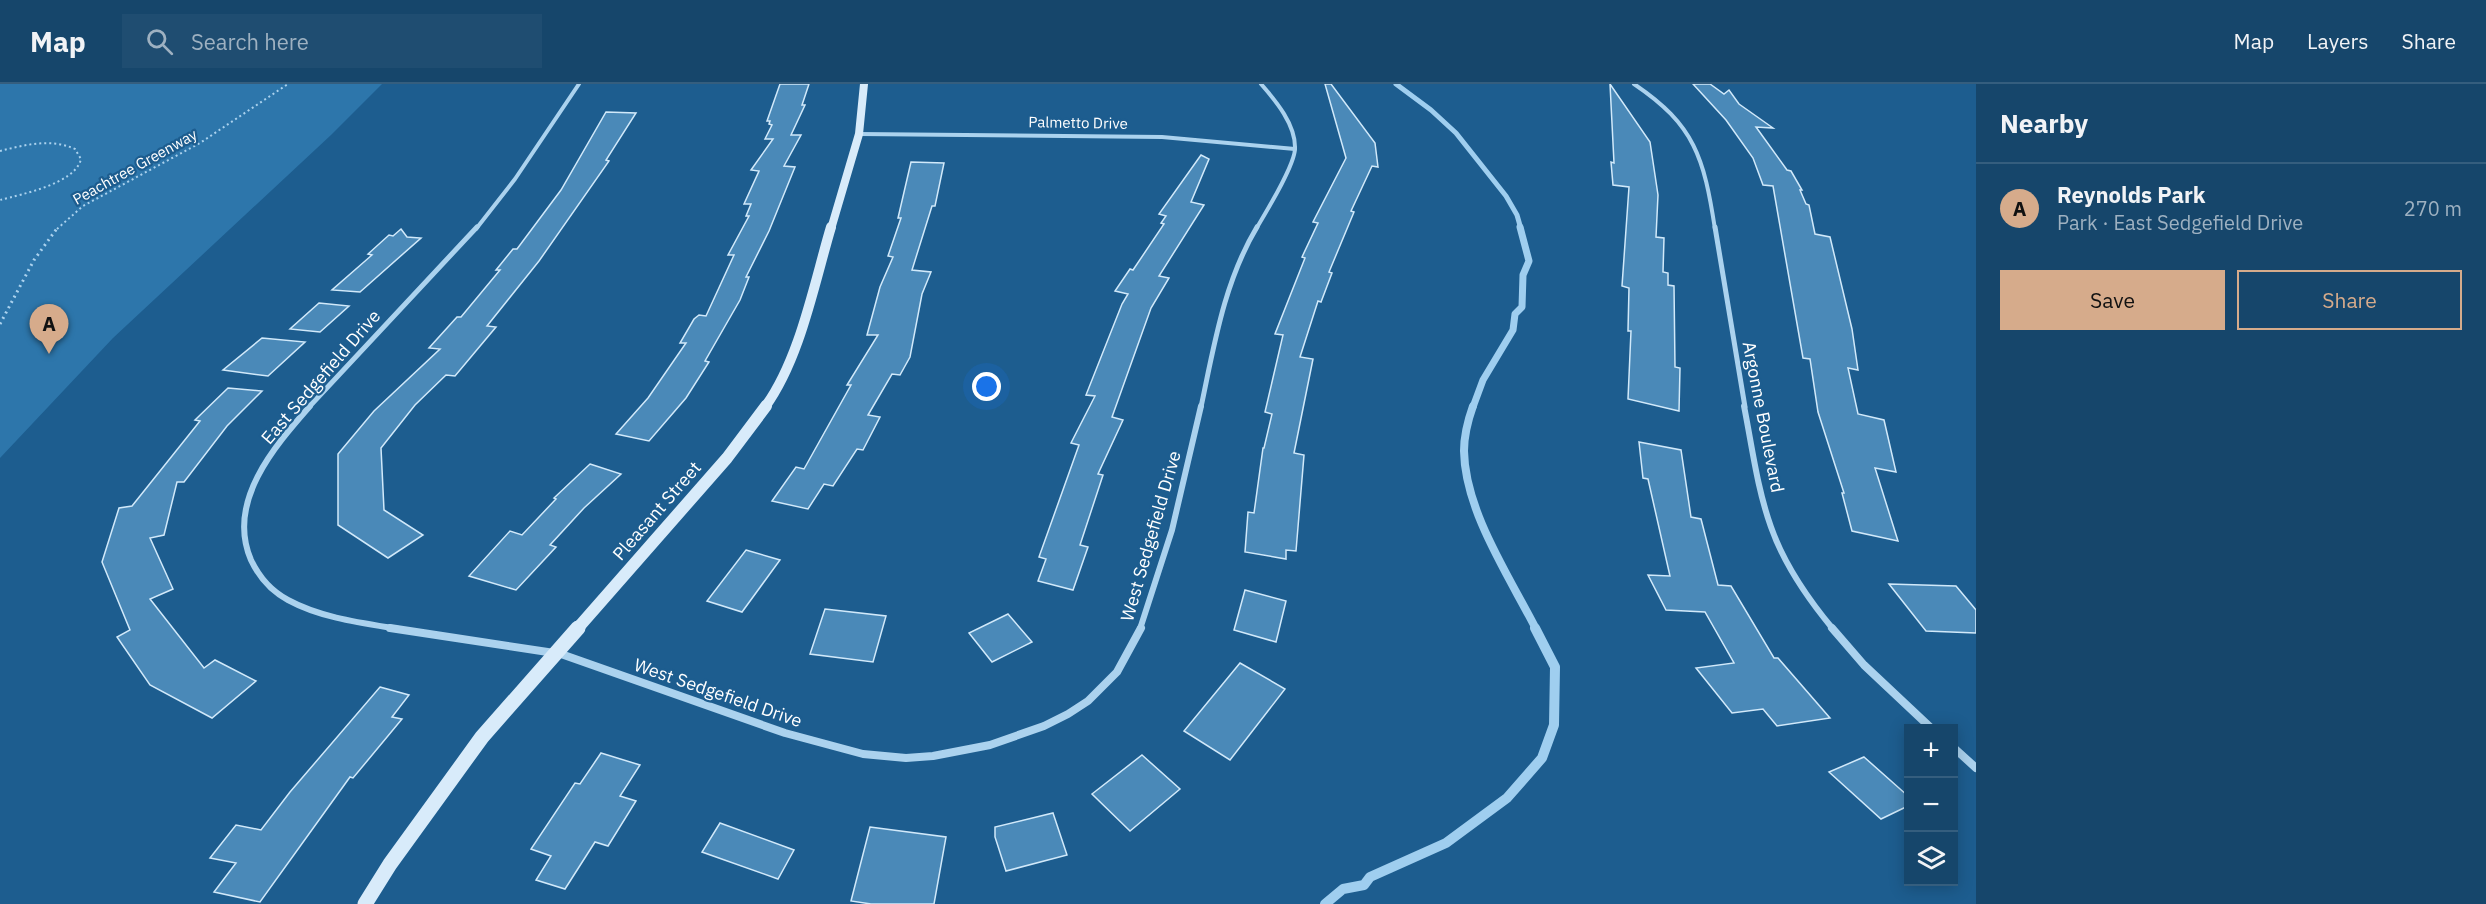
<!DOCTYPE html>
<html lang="en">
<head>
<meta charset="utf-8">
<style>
	:root { --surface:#16466b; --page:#1f4d71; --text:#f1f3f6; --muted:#9eb1c1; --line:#355e7e; --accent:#d6ab8b }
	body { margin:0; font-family:"IBM Plex Sans",sans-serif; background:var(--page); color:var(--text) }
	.controls { position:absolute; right:18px; bottom:18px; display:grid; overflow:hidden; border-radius:0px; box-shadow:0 3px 15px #0003 }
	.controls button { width:54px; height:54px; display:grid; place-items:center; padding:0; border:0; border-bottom:2px solid var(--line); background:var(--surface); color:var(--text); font:30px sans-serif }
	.you { position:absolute; left:987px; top:303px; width:21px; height:21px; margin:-15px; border:4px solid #fff; border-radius:50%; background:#1a73e8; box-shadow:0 0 0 9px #1a73e833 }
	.badge { display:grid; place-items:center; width:39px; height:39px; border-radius:50%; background:var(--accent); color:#111; font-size:20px; font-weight:700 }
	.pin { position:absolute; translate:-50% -50px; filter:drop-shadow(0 2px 3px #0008) }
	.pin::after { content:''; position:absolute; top:32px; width:21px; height:18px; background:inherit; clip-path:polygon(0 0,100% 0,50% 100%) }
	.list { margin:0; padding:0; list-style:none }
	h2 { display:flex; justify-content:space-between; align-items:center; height:78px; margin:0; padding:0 24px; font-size:26px }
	h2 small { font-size:20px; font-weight:400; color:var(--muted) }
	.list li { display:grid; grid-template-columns:39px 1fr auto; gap:18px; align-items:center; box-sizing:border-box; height:90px; padding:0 24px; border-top:2px solid var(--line) }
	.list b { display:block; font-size:22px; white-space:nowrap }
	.list p { margin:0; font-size:20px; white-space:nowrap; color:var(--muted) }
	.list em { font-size:20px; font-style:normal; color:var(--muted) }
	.actions { display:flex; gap:12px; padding:18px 24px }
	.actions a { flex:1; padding:14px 0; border:2px solid var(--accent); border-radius:0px; text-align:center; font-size:21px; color:var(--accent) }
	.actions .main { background:var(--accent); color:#111 }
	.icon { flex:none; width:33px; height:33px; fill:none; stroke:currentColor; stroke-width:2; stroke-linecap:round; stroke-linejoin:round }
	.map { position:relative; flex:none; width:1976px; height:820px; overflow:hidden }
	header { display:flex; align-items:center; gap:36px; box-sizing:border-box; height:84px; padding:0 30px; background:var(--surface); border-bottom:2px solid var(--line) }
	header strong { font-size:28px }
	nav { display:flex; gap:33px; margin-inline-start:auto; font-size:21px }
	.search { width:420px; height:54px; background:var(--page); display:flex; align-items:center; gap:15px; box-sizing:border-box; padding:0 21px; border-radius:0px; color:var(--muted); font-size:22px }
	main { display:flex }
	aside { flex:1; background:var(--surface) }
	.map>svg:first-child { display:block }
	.green { fill:#2d76ab }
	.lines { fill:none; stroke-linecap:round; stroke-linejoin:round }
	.stream-far3 { stroke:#9fceef; stroke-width:5 }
	.stream-far2 { stroke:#9fceef; stroke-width:7 }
	.stream-far1 { stroke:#9fceef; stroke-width:8 }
	.stream { stroke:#9fceef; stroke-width:10 }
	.building { fill:#4a89b8; stroke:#d1e9fa; stroke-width:1.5 }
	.path-far1 { stroke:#abd2ee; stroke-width:2; stroke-dasharray:2 3; stroke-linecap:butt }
	.path { stroke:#abd2ee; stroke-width:3; stroke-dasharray:2 4; stroke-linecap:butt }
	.street-far3 { stroke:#abd2ee; stroke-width:4 }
	.street-far2 { stroke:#abd2ee; stroke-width:5 }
	.street-far1 { stroke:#abd2ee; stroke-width:6 }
	.street { stroke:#abd2ee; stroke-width:8 }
	.secondary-far3 { stroke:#d8ebfa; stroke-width:8 }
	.secondary-far2 { stroke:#d8ebfa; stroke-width:10 }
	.secondary-far1 { stroke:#d8ebfa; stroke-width:12 }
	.secondary { stroke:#d8ebfa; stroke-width:15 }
	.labels { text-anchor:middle; stroke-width:4.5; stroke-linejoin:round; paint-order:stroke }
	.far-street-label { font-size:15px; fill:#fff; stroke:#1d5d8f }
	.street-label { font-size:18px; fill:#fff; stroke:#1d5d8f }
</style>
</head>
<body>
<header>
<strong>Map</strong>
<div class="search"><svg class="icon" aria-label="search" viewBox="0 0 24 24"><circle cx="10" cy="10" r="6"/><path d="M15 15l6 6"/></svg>Search here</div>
<nav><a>Map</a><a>Layers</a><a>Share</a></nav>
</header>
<main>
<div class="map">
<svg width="1976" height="820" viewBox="0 0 1976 820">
	<rect width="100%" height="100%" fill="#1d5d8f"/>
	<!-- green -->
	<polygon class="green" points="0,0 382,0 331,51 113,254 0,374"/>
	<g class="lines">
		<!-- stream-far3 -->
		<polyline class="stream-far3" points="1396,0 1431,26 1456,49 1506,112 1517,131 1521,145"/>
		<!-- stream-far2 -->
		<polyline class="stream-far2" points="1473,323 1483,296 1513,246 1515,230 1522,223 1523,191 1529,177 1520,143"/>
		<!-- stream-far1 -->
		<path class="stream-far1" d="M1473,322c-5,14 -9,29 -9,45 1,60 45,125 72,178"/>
		<!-- stream -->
		<polyline class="stream" points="1325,820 1343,805 1364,801 1370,793 1446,759 1507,714 1542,674 1554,641 1555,583 1535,544"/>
	</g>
	<!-- building -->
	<g class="building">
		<polygon points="780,0 809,0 802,21 805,21 791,51 801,51 784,82 795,83 769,147 746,193 749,193 740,216 705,277 709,278 686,314 649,357 616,350 648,314 686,259 680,259 694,235 699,231 706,232 734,171 728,171 749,132 746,132 751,120 744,120 759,87 751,86 773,55 765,55 772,41 769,40 770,37 767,37"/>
		<polygon points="1325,0 1331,0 1375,59 1378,83 1372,82 1351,127 1354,128 1329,188 1332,189 1321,218 1318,217 1300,273 1313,275 1294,369 1304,371 1296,467 1286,466 1286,475 1245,468 1248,428 1254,429 1263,364 1264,364 1272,330 1265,328 1283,251 1275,250 1305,174 1302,173 1318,139 1313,138 1346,74"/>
		<polygon points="1610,0 1650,58 1658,111 1656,153 1664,154 1663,188 1668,189 1668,201 1674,202 1675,283 1680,284 1679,327 1628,315 1631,247 1628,247 1629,204 1622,202 1629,103 1613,101 1611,78 1614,79"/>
		<polygon points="1693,0 1710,0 1724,10 1729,6 1739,20 1773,44 1756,43 1787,86 1791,87 1802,106 1800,106 1806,120 1809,121 1815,150 1830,153 1852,245 1858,286 1848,284 1858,330 1884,336 1896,388 1875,384 1898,457 1852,447 1842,409 1844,409 1818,328 1810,275 1803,274 1773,102 1763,101 1753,74 1726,36"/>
		<polygon points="606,28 636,29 606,76 609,77 539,177 487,242 496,243 455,292 446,291 415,321 381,364 384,426 423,451 388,474 338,441 338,370 374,327 440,265 429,264 457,233 461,233 500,186 496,186 513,165 517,165 561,106"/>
		<polygon points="1201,71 1209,75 1191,118 1204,121 1159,192 1169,194 1151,224 1112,333 1123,336 1098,390 1103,391 1080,461 1088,463 1073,506 1038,497 1046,475 1039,473 1079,361 1071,359 1095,312 1086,311 1122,220 1128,210 1115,207 1130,185 1133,186 1164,140 1161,139 1166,132 1159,130"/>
		<polygon points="911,78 944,79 935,122 932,122 912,186 931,188 922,210 910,273 900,291 892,290 868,331 880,333 863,366 857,365 833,402 824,400 808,425 772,417 796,383 804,385 851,301 847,301 878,251 867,251 880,203 893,173 888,172 901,134 898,134"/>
		<polygon points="401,145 407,153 421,154 360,208 332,206 372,171 368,170 389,151 393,152"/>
		<polygon points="319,219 349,222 320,248 290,245"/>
		<polygon points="262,254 305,258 268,292 223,286"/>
		<polygon points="228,304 262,307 227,342 184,398 177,398 164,451 150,454 173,505 150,515 204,584 215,576 256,597 212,634 150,601 117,553 130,546 102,478 119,424 132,422 200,337 195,336"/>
		<polygon points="1639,358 1681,366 1691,433 1701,435 1718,501 1731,502 1774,574 1778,574 1830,634 1777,642 1763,625 1732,629 1696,584 1734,579 1705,528 1666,526 1648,491 1670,492 1648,395 1643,394"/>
		<polygon points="590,380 621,390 584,424 550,461 556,463 516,506 469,492 510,447 522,451 556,415 554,414"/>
		<polygon points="746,466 780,476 742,528 707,517"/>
		<polygon points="1889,500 1956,502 1976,526 1976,549 1926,547"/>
		<polygon points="1245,506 1286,517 1276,558 1234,546"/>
		<polygon points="825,525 886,532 873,578 810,570"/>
		<polygon points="1008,530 1032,558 992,578 969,549"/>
		<polygon points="1240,579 1285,605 1230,676 1184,647"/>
		<polygon points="380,603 409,611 392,633 402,635 353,694 350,693 260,818 214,808 236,779 210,774 236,741 261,746 290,708"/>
		<polygon points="601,669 640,681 620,712 636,717 608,762 595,758 565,805 536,796 551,772 531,765 575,699 580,700"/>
		<polygon points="1142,671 1180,705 1130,747 1092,710"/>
		<polygon points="1864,673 1908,712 1908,722 1881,735 1829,688"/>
		<polygon points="1053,729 1067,771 1006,787 995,753 995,743"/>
		<polygon points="720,739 794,766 778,795 702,768"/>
		<polygon points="870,743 946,753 934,820 871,820 851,817"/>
	</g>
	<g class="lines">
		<!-- path-far1 -->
		<g class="path-far1">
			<path d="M0,67c24,-6 51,-13 75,-2l6,10c-6,25 -59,35 -81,41"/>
			<polyline points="57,145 83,122 200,59 288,0"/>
		</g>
		<!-- path -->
		<polyline class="path" points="0,240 34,176 58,143"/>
		<!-- street-far3 -->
		<g class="street-far3">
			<path d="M1634,0c61,41 70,74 81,145"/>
			<polyline points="859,50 1162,53 1295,65"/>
			<polyline points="476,145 515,95 579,0"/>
			<path d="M1256,145c10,-17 38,-62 39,-80 1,-24 -19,-48 -34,-65"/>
		</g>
		<!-- street-far2 -->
		<g class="street-far2">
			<polyline points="1715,143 1745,323"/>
			<polyline points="309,323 477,143"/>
			<path d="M1201,323c13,-61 23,-125 56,-180"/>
		</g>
		<!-- street-far1 -->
		<g class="street-far1">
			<path d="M310,322c-36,41 -84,96 -59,154 8,17 20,31 37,40 33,18 74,23 111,29"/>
			<path d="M1744,322c8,40 13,82 27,121 13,37 37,72 62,102"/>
			<polyline points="1140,545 1172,446 1201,322"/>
		</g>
		<!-- street -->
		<g class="street">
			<polyline points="390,544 561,570 785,649 863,670 906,674 933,672 990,661 1044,642 1068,630 1088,617 1117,588 1141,544"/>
			<polyline points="1832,544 1864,581 1931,644"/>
			<polyline points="1954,664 1976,684"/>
		</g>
		<!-- secondary-far3 -->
		<polyline class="secondary-far3" points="831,145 859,50 864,0"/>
		<!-- secondary-far2 -->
		<path class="secondary-far2" d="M765,323c35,-48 49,-123 66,-180"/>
		<!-- secondary-far1 -->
		<polyline class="secondary-far1" points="577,545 727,374 766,322"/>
		<!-- secondary -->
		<polyline class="secondary" points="365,820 390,780 482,653 578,544"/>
	</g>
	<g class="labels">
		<!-- far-street labels -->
		<g class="far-street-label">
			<text transform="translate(1078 39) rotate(1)" y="5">Palmetto Drive</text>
			<text transform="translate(135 83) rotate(-29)" y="5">Peachtree Greenway</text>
		</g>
		<!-- street labels -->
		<g class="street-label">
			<text transform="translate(321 293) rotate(-49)" y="6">East Sedgefield Drive</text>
			<text transform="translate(1763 333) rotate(79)" y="6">Argonne Boulevard</text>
			<text transform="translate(657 427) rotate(-49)" y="6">Pleasant Street</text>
			<text transform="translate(1151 452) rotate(-74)" y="6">West Sedgefield Drive</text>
			<text transform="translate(718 609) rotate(19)" y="6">West Sedgefield Drive</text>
		</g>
	</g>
</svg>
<div class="controls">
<button>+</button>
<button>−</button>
<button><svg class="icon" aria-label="layers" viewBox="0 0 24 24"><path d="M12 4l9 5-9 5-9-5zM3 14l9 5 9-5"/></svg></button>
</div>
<div class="you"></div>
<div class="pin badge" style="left:49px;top:270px">A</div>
</div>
<aside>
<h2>Nearby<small></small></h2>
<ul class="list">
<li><span class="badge">A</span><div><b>Reynolds Park</b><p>Park · East Sedgefield Drive</p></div><em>270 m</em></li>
</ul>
<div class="actions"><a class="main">Save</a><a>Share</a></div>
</aside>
</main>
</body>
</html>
